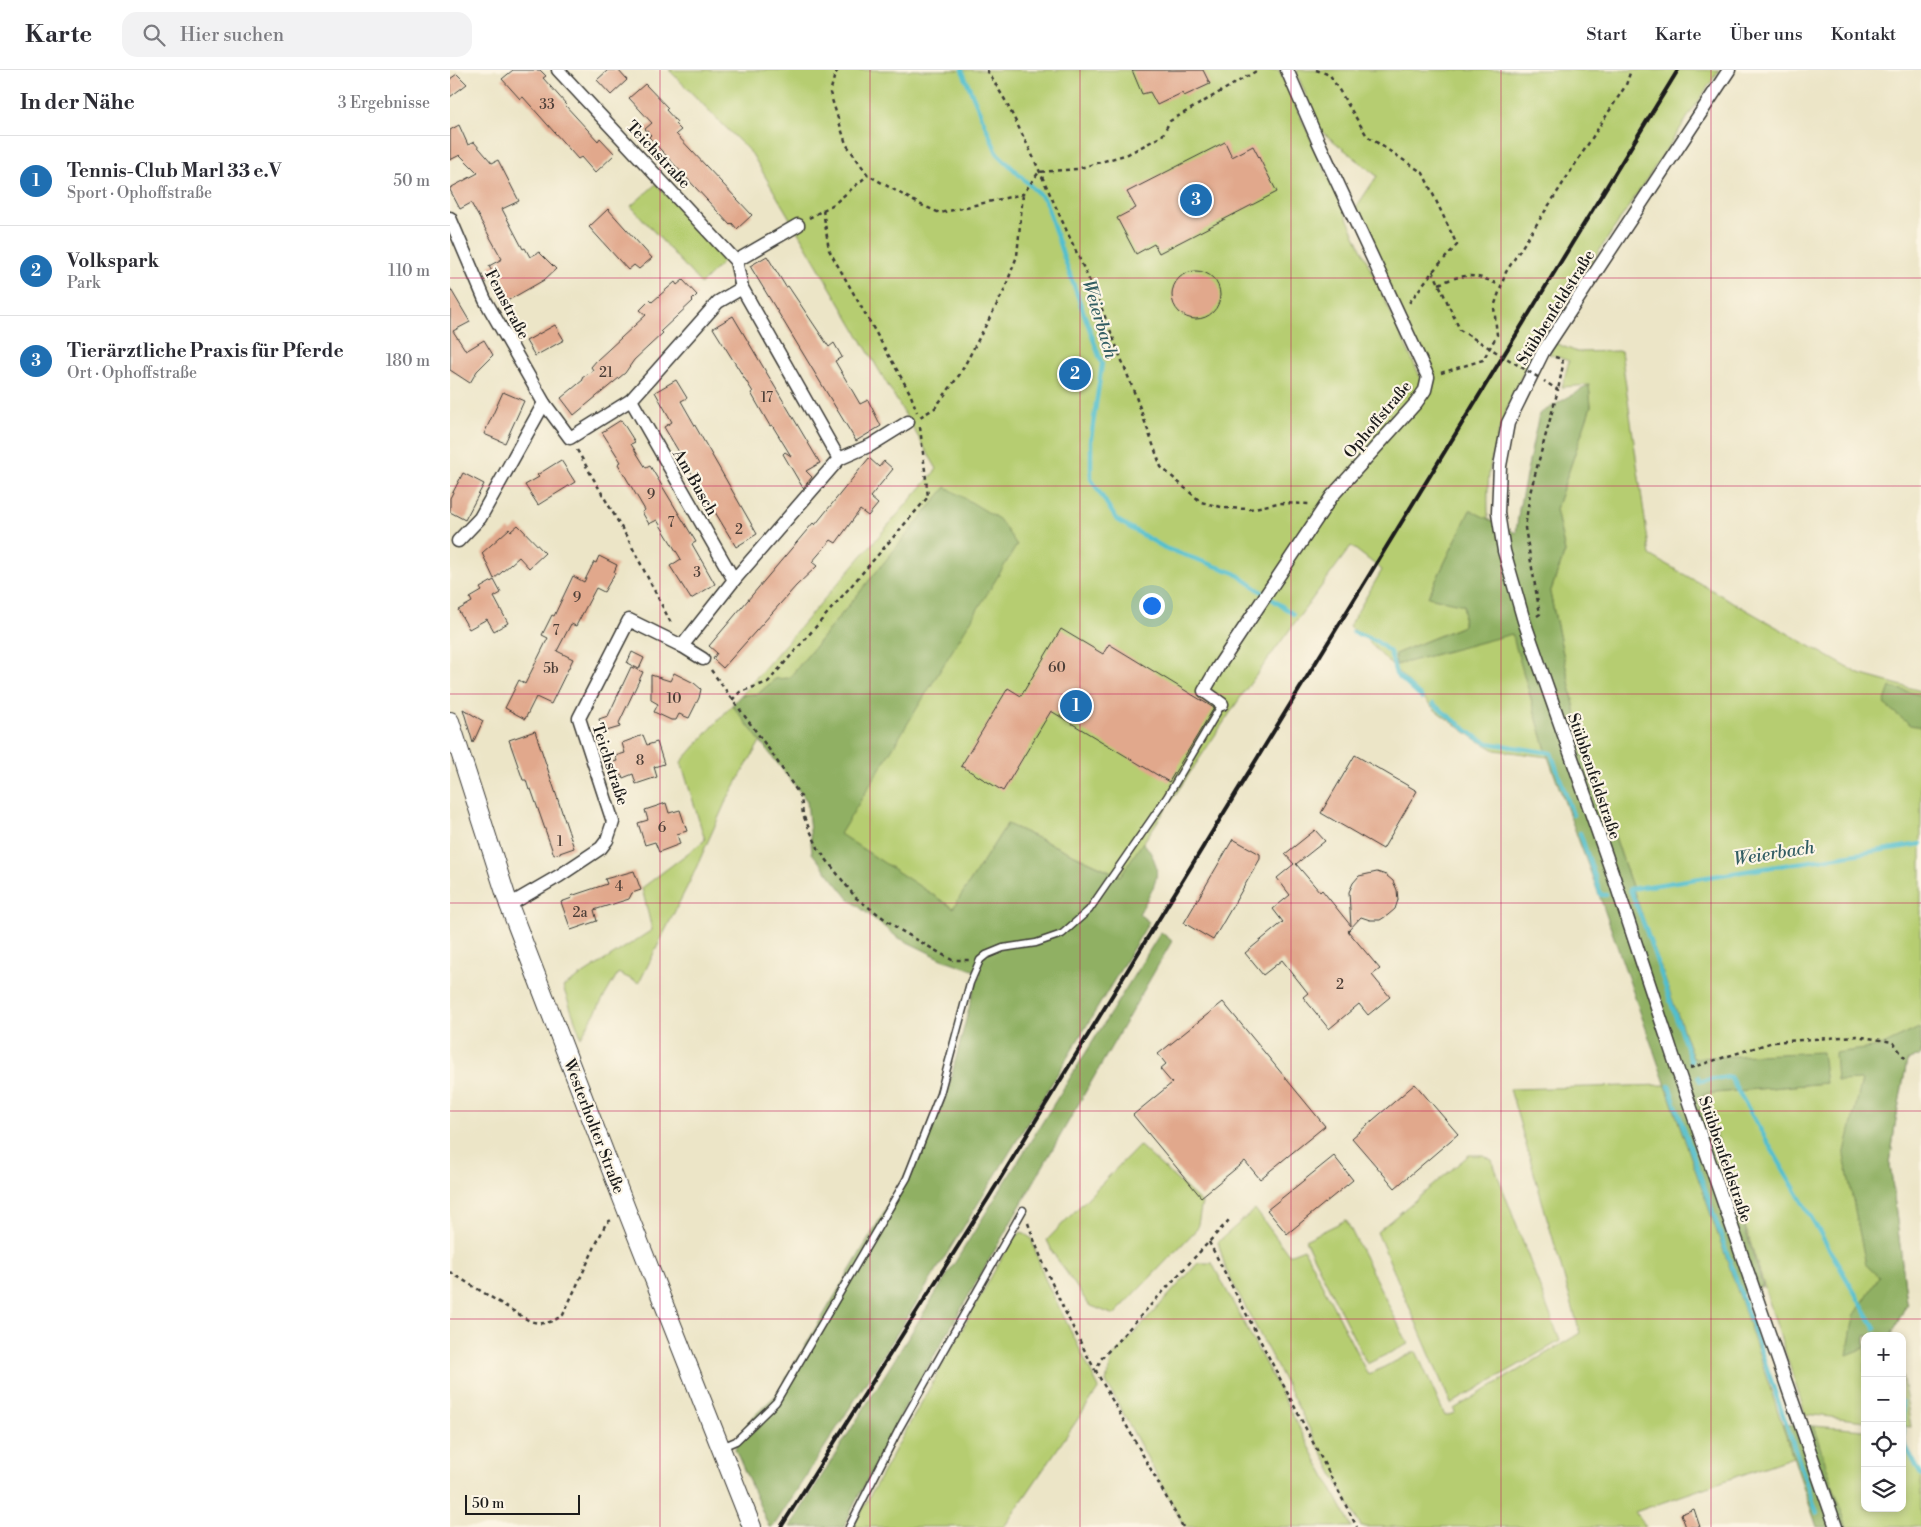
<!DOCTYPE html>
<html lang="de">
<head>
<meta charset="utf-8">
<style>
	:root { --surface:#fff; --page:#f2f2f3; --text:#2b2b33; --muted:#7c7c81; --line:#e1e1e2; --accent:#1f6fb2 }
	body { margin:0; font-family:"Libre Bodoni",serif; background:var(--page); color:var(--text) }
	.controls { position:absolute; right:15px; bottom:15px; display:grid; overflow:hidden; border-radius:10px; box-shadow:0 2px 8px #0003 }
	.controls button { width:45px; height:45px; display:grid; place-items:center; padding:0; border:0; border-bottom:1px solid var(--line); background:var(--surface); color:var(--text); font:25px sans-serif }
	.scale { position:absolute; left:15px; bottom:12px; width:115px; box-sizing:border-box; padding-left:5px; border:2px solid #1c1c1c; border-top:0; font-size:14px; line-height:18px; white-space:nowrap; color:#1c1c1c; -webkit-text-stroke:4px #fcf5e5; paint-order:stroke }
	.you { position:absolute; left:701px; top:535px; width:18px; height:18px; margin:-12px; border:4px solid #fff; border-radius:50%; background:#1a73e8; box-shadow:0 0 0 8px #1a73e833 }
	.badge { display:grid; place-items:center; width:32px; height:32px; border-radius:50%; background:var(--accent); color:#fff; font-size:16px; font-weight:700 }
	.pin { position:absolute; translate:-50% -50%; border:2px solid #fff; box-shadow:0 1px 5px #0006 }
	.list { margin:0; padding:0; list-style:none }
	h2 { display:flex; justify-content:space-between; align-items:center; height:65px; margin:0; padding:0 20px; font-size:21px }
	h2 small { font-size:16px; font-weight:400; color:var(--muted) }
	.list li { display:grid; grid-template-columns:32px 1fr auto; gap:15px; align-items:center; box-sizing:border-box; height:90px; padding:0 20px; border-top:1px solid var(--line) }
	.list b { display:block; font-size:19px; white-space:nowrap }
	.list p { margin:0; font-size:16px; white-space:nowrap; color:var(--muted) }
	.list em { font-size:16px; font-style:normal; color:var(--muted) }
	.icon { flex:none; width:28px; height:28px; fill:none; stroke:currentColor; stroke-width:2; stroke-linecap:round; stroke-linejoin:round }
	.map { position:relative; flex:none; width:1471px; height:1457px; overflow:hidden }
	header { display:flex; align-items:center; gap:30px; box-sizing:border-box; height:70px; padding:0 25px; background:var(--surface); border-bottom:1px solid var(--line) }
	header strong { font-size:24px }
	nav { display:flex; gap:28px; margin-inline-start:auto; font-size:18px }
	.search { width:350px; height:45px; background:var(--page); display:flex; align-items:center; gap:12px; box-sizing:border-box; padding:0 18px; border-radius:15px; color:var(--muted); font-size:19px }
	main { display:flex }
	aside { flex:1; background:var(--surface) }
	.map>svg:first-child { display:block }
	.green { fill:#b6cd71; stroke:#697446 }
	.forest { fill:#90b063; stroke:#566640 }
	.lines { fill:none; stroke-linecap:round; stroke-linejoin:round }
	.stream { stroke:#53bfcd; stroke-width:4.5 }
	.building { fill:#e1a88c }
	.lane-casing { stroke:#3b3a36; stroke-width:9 }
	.street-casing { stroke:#3b3a36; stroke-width:15 }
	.secondary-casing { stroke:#3b3a36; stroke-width:20 }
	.path { stroke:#3b3a36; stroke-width:2.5; stroke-dasharray:4 4; stroke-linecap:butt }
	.lane { stroke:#fff; stroke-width:6 }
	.street { stroke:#fff; stroke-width:12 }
	.secondary { stroke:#fff; stroke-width:18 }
	.rail { stroke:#1c1c1c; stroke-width:4 }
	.path-bridge { stroke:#3b3a36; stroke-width:2.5; stroke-dasharray:4 4; stroke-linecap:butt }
	.grid { fill:none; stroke:#c2185b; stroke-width:1; stroke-opacity:0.55 }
	.labels { text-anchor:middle; stroke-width:4.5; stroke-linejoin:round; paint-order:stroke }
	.number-label { font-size:14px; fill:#4d3f38 }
	.street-label { font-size:16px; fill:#1c1c1c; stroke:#fcf5e5 }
	.water-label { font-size:18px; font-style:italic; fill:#325d63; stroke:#fcf5e5 }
</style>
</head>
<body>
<header>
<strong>Karte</strong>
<div class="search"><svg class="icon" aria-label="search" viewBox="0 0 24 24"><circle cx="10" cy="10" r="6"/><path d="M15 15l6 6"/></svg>Hier suchen</div>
<nav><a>Start</a><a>Karte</a><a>Über uns</a><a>Kontakt</a></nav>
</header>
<main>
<aside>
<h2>In der Nähe<small>3 Ergebnisse</small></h2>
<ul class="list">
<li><span class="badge">1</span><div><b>Tennis-Club Marl 33 e.V</b><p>Sport · Ophoffstraße</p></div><em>50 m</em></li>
<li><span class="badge">2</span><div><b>Volkspark</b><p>Park</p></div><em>110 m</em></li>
<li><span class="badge">3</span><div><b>Tierärztliche Praxis für Pferde</b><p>Ort · Ophoffstraße</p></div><em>180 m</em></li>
</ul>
</aside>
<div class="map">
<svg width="1471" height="1457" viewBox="0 0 1471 1457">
	<rect width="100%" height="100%" fill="#fcf5e5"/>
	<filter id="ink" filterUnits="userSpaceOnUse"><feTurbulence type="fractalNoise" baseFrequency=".02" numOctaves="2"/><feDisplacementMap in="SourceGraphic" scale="10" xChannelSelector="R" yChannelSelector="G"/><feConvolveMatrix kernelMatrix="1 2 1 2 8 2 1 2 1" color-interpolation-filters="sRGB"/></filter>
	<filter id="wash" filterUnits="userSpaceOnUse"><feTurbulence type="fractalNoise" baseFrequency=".0096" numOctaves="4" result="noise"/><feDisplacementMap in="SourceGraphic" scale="20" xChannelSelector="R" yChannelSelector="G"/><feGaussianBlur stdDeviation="1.12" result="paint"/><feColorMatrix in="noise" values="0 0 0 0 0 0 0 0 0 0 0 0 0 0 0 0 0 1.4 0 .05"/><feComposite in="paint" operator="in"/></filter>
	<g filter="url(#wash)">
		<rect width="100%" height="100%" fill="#ece5c7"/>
		<!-- green -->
		<g class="green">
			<path d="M219,0h610l144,313 6,-10 -74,-164 22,-33 -56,-45 -24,-57 1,-4h421l-178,269c-23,41 -43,83 -51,129 -3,16 -2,34 -2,51l-18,-8 -42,86 36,7 -1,22 -68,28 1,11 116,-32 36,124 -53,-7 -21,-12 -39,-28 -70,-72 -16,-12 33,-56 -31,-24 -107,146 -123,184 -114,-52 -54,85 -114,-75 107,-346 -157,190 -14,1 -17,15 -17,1 196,-226 -185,-315z"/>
			<polygon points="206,114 277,188 251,214 181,136"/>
			<polygon points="1105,273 1127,282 1171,281 1200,485 1409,604 1471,621 1471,985 1457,991 1445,1055 1440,1094 1457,1233 1441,1266 1415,1266 1415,1351 1355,1344 1253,1024 1376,1013 1243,988 1179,808 1130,663 1100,523 1115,482 1106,439 1141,336 1139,315 1112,317 1119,291 1099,284"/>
			<polygon points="282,635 311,670 276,731 242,807 189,913 168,903 131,967 113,917 202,860 192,818 255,770 231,692"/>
			<polygon points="1216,1015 1272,1173 1343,1387 1185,1442 1196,1457 911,1457 776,1200 768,1172 805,1139 839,1185 854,1179 918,1305 966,1281 995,1346 1005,1343 1004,1339 1130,1263 1060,1019"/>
			<polygon points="689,1075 752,1133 747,1159 664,1245 639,1235 603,1183 597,1170"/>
			<polygon points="1019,1085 1033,1085 1042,1090 1110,1271 1001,1334 927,1162"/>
			<polygon points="896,1150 958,1274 917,1294 855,1170"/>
			<polygon points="571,1162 581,1168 595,1209 649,1318 554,1457 404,1457 408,1447 560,1173"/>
			<polygon points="748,1193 762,1193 902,1457 735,1457 656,1312 662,1288"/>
			<polygon points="1452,1304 1461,1357 1452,1356"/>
			<polygon points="1363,1356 1415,1360 1415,1438 1452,1438 1452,1372 1471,1406 1471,1457 1395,1457"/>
		</g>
		<!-- forest -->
		<g class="forest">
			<polygon points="1139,315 1141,336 1106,439 1115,482 1100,523 1130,663 1179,808 1243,988 1372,982 1376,1013 1253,1024 1313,1216 1289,1225 1152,833 1098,687 1062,564 946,595 945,584 1013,556 1014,535 978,527 1020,440 1066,463 1069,439 1089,344"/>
			<path d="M496,417l53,32 18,26 -177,289 113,74 54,-84 113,52 23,-34c24,30 12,42 -4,72l10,8c-122,204 -246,406 -376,605h-4l-34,-78 14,-28 28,-27 126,-214 43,-83 29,-112 6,-12 -39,-14 -45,-22 -48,-38 -37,-46 -5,-52 -75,-96 9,-10 17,-1 17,-15 14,-1z"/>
			<polygon points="1440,617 1471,625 1471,657 1460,655 1434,634"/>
			<polygon points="711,862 722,871 456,1335 405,1433 394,1457 340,1457"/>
			<polygon points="1471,957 1471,985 1457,991 1445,1055 1440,1094 1457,1233 1441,1266 1415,1266 1415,1278 1397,1285 1404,1246 1429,1207 1416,1195 1394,1086 1412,1010 1387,1011 1385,983 1429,977"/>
			<polygon points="1332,1354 1363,1356 1397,1457 1367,1457"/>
		</g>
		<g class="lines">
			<!-- stream -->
			<g class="stream">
				<polyline points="512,0 547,83 595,130 613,185 652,294 641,368 641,409 667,450 715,478 785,503 843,544"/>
				<polyline points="903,562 926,571 940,582 946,604 972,628"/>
				<polyline points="983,634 1026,667 1038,673 1101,683 1123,745"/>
				<polyline points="1130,763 1151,825 1156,825"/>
				<polyline points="1241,991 1195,857 1180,819 1471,774"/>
				<polyline points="1248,1007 1250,1011 1280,1007 1425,1258"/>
				<polyline points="1219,1016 1367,1443"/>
				<polyline points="1452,1332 1454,1373 1471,1405"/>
			</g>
		</g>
		<g id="blocks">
			<!-- building -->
			<g class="building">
				<polygon points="63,0 90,0 96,6 93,8 116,34 115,35 148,71 150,68 165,84 145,103 131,87 128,89 73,27 70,29 52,9"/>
				<polygon points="158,0 168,0 177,10 161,25 147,10"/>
				<polygon points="682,0 753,0 760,14 734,26 732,23 707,35 700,22 692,24"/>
				<polygon points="7,4 17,14 0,27 0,9"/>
				<polygon points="195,14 218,38 216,40 227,52 225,54 231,60 226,64 302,145 287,159 282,153 280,155 199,67 201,65 195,59 202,53 179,28"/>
				<polygon points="9,55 18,75 24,72 42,93 48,90 69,131 52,139 73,179 75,178 80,187 89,182 106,199 94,210 57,231 39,196 52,189 21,133 10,139 0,120 0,118 28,103 10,85 0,90 0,60"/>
				<polygon points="775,72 782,87 803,76 827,122 709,183 704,174 686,184 667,148 686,138 677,122"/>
				<polygon points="158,139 202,188 189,199 184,195 178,200 139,157"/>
				<polygon points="317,186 336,217 338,216 379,277 384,273 392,287 385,291 410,334 418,330 431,356 406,371 300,196"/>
				<circle cx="746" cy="225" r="24"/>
				<polygon points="233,210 247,225 242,230 243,231 211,261 213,263 184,290 175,303 124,345 111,328 133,310 132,308 143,300 141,297 147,290 196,245 190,240 200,230 202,232 225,212 227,215"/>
				<polygon points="0,218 20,252 3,261 16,281 34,270 43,285 27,301 20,313 0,300"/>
				<polygon points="283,246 370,393 356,401 362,407 353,418 333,384 335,382 341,386 322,355 320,356 301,323 303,322 263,258"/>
				<polygon points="105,255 114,270 85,286 76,271"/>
				<polygon points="226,310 237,328 231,331 307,464 286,477 214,357 222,352 205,322"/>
				<polygon points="53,322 74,331 55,373 34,364"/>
				<polygon points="171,350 185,372 181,374 196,398 200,396 246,472 242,474 265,514 241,529 220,496 231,489 207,450 199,454 192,442 195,440 168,394 171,392 152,362"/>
				<polygon points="419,388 429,397 434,391 443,399 420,427 428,434 418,446 410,440 386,473 381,470 362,492 367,496 346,516 273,598 263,589 267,583 259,576 363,453 365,455"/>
				<polygon points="111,390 125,412 88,435 75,415 89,407 87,405"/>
				<polygon points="13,403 34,414 15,450 0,442 0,428"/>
				<polygon points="68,455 95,483 79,498 69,487 44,509 32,483 59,459 61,461"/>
				<polygon points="149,486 167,495 164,502 165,503 154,522 146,518 126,556 121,554 107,581 123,589 101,634 86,627 75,649 55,638 69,610 75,614 98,568 92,565 102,545 104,546 123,506 134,512 144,492 146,493"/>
				<polygon points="44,510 51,523 44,527 58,553 44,561 37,549 19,559 8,540 22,532 20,528 32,521 30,518"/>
				<polygon points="611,559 653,584 659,574 764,638 719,712 601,641 553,721 511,696 558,618 571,626"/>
				<polygon points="182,582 194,588 189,599 177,593"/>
				<polygon points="181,597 193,602 169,653 170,657 153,662 149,649 158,646"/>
				<polygon points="224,603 244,613 251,619 249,628 239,648 229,644 226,650 221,650 204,642 208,634 201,630 201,605 220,611"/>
				<polygon points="13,639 33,651 23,673"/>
				<polygon points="85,661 124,778 104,785 81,719 79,720 76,710 73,710 59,670"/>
				<polygon points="193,665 197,675 207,672 214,694 204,697 207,707 186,714 183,704 173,708 172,705 161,709 156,694 167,691 165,686 175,683 172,673"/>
				<polygon points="905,685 967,721 933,779 871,743"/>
				<polygon points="216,733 219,743 230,740 237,761 227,764 230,774 209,782 205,772 195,775 188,753 198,750 195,740"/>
				<polygon points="865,760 875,771 846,794 870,822 872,820 901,856 899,822 903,813 909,806 927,802 936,805 943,811 947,820 948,830 945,839 938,845 930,850 920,850 911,847 898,861 930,899 922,905 940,927 918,945 909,934 879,959 853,927 858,923 832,890 813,905 795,883 833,852 823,839 840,825 827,808 844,794 835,784"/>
				<polygon points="783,769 810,784 810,789 763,870 734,853"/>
				<polygon points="184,801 191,820 182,823 179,829 144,840 147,851 121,860 111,832 122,828 121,826 157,814 155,809"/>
				<polygon points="773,932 875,1056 810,1109 795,1091 751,1127 683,1045 722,1013 710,999 716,994 708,984"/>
				<polygon points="965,1014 1008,1064 945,1118 902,1068"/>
				<polygon points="884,1086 903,1110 837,1164 817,1140"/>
				<polygon points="1244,1439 1250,1457 1236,1457 1231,1444"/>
			</g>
		</g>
	</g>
	<g filter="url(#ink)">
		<use href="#blocks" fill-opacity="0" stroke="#3b3a36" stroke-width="1"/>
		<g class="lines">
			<defs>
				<g id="lane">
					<polyline points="272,1377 286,1371 326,1332 457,1108 490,1024 520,913 530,890 536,885 553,878 586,873 612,864 639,840 717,727 772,634"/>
					<polyline points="399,1457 450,1357 573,1140"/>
				</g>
				<g id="street">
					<polyline points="108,0 286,191 292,218 389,389 284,510 232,576"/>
					<polyline points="1279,0 1093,282 1058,353 1050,396 1048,443 1054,481 1074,551 1164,808 1227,998 1386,1457"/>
					<polyline points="0,148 35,230 94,333 120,368 181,330"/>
					<polyline points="286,191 348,155"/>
					<polyline points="389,389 421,375 458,352"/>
					<polyline points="8,471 30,448 94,333"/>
					<polyline points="284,510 181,330 268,232 292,218"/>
					<polyline points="772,634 754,621 768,597 882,426 966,333 975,320 978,307 868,71 837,0"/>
					<polyline points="59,835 109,806 151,778 157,770 163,752 129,648 179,550 232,576 253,589"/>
				</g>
				<polyline id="secondary" points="0,651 59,835 177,1141 302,1457"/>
			</defs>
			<!-- lane casing -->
			<use href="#lane" class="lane-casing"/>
			<!-- street casing -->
			<use href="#street" class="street-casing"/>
			<!-- secondary casing -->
			<use href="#secondary" class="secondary-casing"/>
			<!-- path -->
			<g class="path">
				<polyline points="388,0 385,4 380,23 396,74 418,105 469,134 490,143 573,124 589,102 627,99 678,84 712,66 720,51 808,0"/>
				<polyline points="537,0 555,30 579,78 650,234 686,327 711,397 751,432 775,438 800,439 828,433 860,434"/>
				<polyline points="866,0 880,5 917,66 973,103 1007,175 983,201 959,233"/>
				<polyline points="373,140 379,180 460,323 467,342"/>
				<polyline points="359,148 384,134 418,105"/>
				<polyline points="983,201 1010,260 1023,268"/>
				<path d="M989,214c25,-11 37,-11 62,2"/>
				<polyline points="1105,287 1112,289 1113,295 1108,320"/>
				<polyline points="991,303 1033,290 1047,265 1044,237 1056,202 1176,15 1181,0"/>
				<polyline points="470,347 485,338 510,304 554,221 567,186 573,124"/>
				<polyline points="127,380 178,469 222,555"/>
				<polyline points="1087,546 1090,544 1075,458 1080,423 1108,320 1094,311"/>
				<polyline points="261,600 321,682 351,727 353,745 369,780 406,828 450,860 502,890 520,890"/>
				<polyline points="282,630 290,622 318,612 478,427 470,357"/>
				<polyline points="1240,998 1323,972 1406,966 1443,972 1457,991"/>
				<path d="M578,1153c18,52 42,100 67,147"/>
				<polyline points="759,1172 907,1457"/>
				<path d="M0,1202l78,48c14,6 23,3 35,-5l43,-92 7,-4"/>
				<polyline points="733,1457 646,1301 651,1289 780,1149"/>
			</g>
			<!-- lane -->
			<use href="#lane" class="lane"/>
			<!-- street -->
			<use href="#street" class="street"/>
			<!-- secondary -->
			<use href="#secondary" class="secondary"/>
			<!-- rail -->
			<polyline class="rail" points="331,1457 539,1127 1228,0"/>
			<!-- path-bridge -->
			<polyline class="path-bridge" points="1023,268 1091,309"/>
		</g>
	</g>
	<!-- grid -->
	<path class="grid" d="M210,0v1457M420,0v1457M630,0v1457M841,0v1457M1051,0v1457M1261,0v1457M0,208h1471M0,416h1471M0,624h1471M0,833h1471M0,1041h1471M0,1249h1471"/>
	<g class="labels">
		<!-- number labels -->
		<g class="number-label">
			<text x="97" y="39">33</text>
			<text x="156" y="307">21</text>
			<text x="317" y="332">17</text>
			<text x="201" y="429">9</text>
			<text x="221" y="457">7</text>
			<text x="289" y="464">2</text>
			<text x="247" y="507">3</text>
			<text x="127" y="532">9</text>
			<text x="106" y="565">7</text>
			<text x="607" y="602">60</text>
			<text x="101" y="603">5b</text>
			<text x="224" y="633">10</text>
			<text x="190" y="695">8</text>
			<text x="212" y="762">6</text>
			<text x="110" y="776">1</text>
			<text x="169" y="821">4</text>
			<text x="130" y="847">2a</text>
			<text x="890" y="919">2</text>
		</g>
		<!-- street labels -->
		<g class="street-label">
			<text transform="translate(209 84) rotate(47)" y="6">Teichstraße</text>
			<text transform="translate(58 234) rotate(62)" y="6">Femstraße</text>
			<text transform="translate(1105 237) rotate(-58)" y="6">Stübbenfeldstraße</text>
			<text transform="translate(927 349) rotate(-50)" y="6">Ophoffstraße</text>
			<text transform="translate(246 412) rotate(60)" y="6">Am Busch</text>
			<text transform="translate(161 694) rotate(72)" y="6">Teichstraße</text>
			<text transform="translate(1145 706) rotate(71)" y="6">Stübbenfeldstraße</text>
			<text transform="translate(145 1056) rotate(69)" y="6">Westerholter Straße</text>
			<text transform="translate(1276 1089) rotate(71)" y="6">Stübbenfeldstraße</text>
		</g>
		<!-- water labels -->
		<g class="water-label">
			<text transform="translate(650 249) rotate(73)" y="6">Weierbach</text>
			<text transform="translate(1324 783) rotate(-9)" y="6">Weierbach</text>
		</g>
	</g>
</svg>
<div class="controls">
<button>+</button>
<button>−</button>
<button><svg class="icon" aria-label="locate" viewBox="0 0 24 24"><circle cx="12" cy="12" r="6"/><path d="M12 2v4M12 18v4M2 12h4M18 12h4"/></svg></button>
<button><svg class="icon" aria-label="layers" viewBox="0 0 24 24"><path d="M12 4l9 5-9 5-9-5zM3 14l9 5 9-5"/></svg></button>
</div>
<div class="scale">50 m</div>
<div class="you"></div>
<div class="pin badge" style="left:626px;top:636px">1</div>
<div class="pin badge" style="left:625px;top:304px">2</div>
<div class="pin badge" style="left:746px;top:130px">3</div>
</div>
</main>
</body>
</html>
